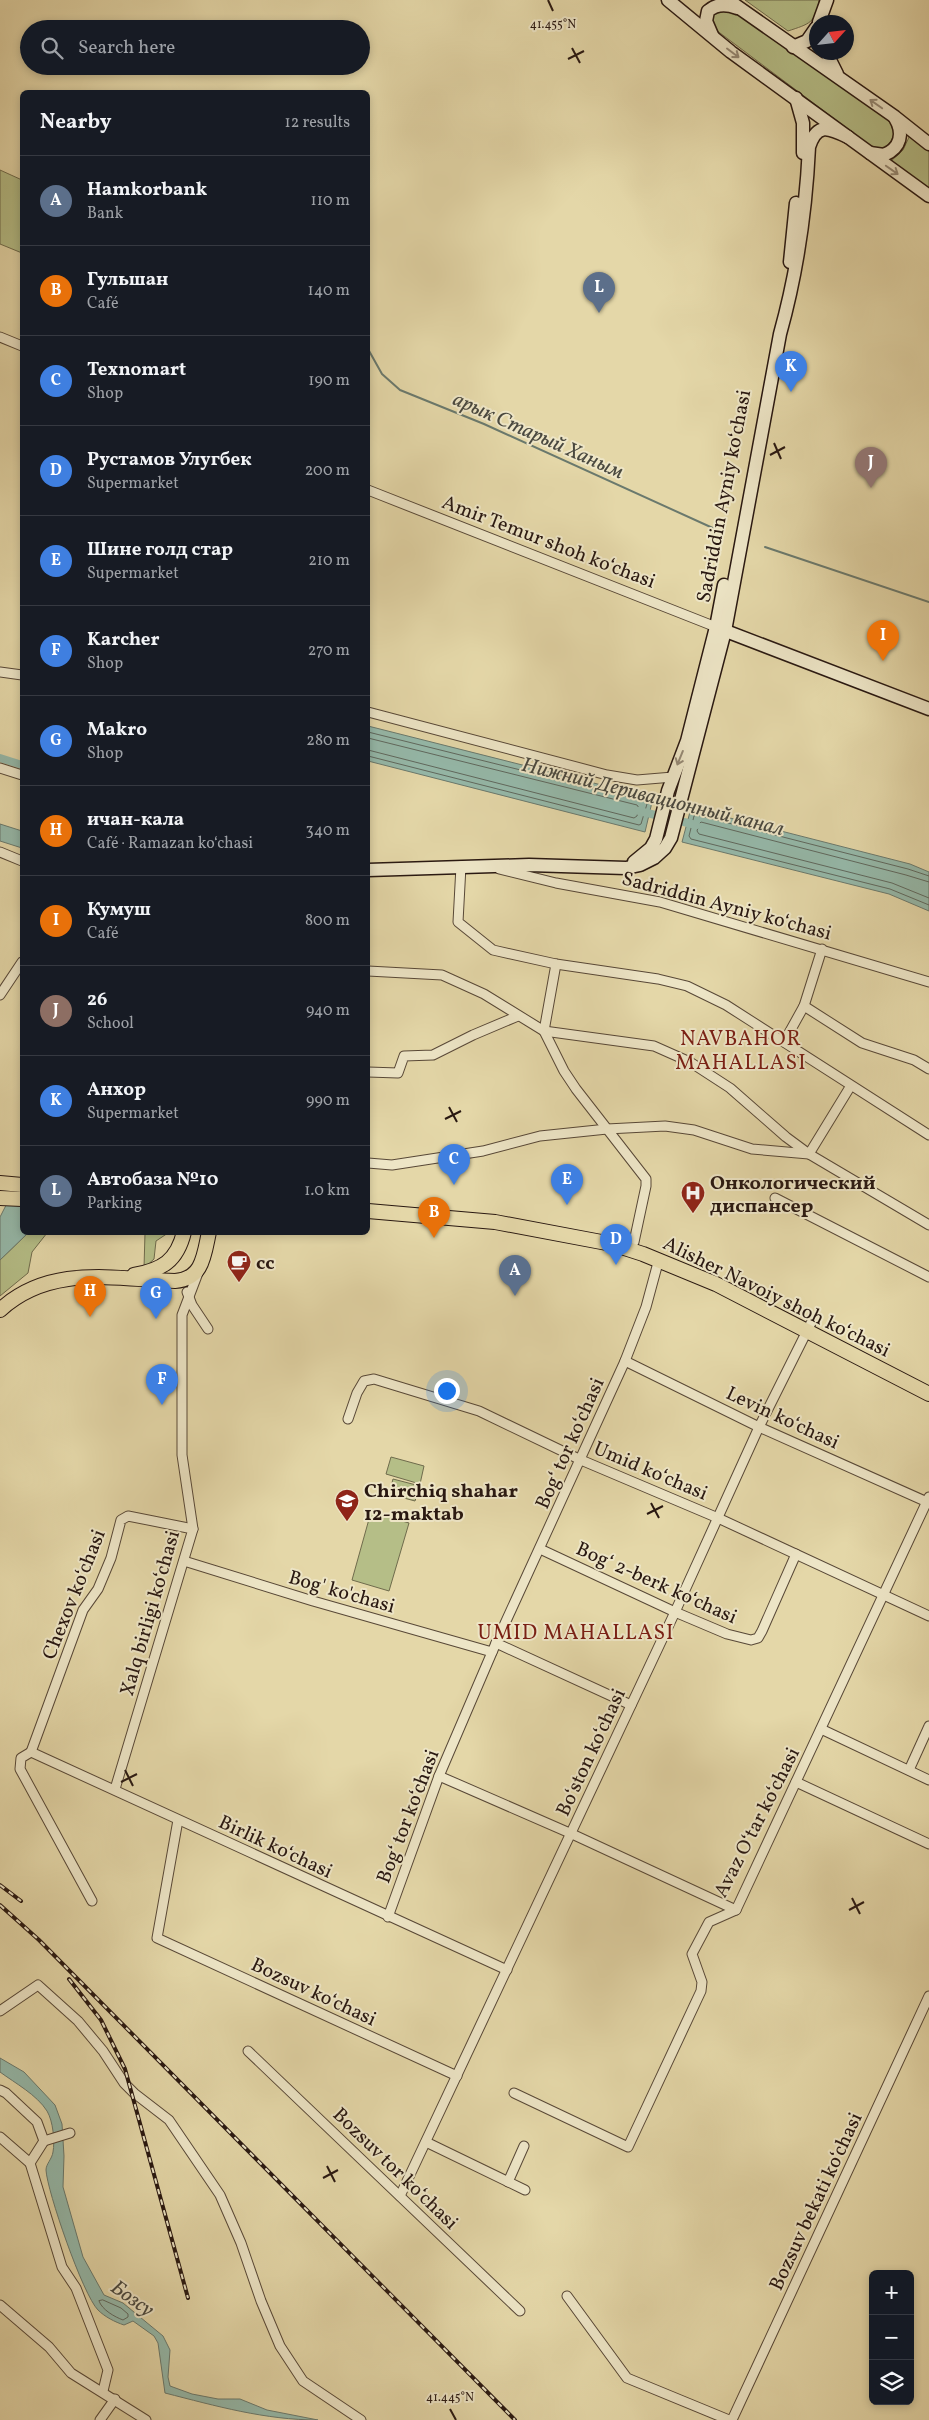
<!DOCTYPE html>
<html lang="en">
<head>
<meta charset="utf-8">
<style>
	:root { --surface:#171b24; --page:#20242c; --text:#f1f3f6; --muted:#9ea1a6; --line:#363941; --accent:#ea580c }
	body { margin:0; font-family:Vollkorn,serif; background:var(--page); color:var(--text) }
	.controls { position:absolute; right:15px; bottom:15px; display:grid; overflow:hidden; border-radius:8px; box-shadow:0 2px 8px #0003 }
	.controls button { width:45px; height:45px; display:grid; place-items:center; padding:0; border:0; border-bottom:1px solid var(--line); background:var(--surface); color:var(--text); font:25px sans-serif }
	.compass { position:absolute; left:809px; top:15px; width:45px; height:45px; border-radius:50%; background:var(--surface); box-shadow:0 2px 8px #0003; rotate:63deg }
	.you { position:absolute; left:446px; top:1390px; width:18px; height:18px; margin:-12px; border:4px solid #fff; border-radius:50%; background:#1a73e8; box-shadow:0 0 0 8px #1a73e833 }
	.badge { display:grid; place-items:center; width:32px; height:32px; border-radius:50%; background:var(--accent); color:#fff; font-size:16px; font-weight:700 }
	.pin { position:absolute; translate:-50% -41px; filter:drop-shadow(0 1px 2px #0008) }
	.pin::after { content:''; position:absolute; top:26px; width:18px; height:15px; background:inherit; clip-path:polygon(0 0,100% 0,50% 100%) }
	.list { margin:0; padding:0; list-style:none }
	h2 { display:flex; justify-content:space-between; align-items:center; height:65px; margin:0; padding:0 20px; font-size:21px }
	h2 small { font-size:16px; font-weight:400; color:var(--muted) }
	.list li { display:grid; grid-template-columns:32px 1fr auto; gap:15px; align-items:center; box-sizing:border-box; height:90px; padding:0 20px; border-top:1px solid var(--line) }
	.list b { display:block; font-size:19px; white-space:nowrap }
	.list p { margin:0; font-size:16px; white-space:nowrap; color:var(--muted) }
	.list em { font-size:16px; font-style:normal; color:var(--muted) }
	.icon { flex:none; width:28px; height:28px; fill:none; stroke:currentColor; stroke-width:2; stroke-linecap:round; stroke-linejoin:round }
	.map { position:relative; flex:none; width:929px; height:2420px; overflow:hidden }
	.search { position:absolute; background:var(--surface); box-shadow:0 2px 8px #0003; left:20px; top:20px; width:350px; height:55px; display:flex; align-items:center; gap:12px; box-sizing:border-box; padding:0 18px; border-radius:28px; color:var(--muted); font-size:19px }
	.panel { position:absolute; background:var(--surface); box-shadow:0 2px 8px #0003; left:20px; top:90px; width:350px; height:1145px; border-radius:8px }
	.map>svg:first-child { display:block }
	.green { fill:#b5be87; stroke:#6f6b4c }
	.water { fill:#95b9aa; stroke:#6a796d }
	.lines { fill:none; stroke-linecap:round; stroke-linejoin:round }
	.shore { stroke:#5f685e; stroke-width:1 }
	.stream { stroke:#6a796d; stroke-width:2 }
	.canal { stroke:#95b9aa; stroke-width:8 }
	.street-casing { stroke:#584837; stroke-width:11 }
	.secondary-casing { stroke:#291811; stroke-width:15 }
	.primary-casing { stroke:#291811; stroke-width:16 }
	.street { stroke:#ede5c6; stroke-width:9 }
	.secondary { stroke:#ede5c6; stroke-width:12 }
	.primary { stroke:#e4d7a8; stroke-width:14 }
	.rail-casing { stroke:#291811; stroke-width:4 }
	.rail { stroke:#ede5c6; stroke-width:2; stroke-dasharray:5.5; stroke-linecap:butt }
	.oneway { stroke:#958975 }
	.ticks { fill:none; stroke:#291811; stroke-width:2 }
	.labels { text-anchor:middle; stroke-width:4; stroke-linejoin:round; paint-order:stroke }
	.street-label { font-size:20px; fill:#291811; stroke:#ede5c6 }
	.poi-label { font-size:20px; font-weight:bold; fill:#291811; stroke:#ede5c6; text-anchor:start }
	.water-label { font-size:21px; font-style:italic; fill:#49483f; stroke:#ede5c6 }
	.neighbourhood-label { font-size:21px; letter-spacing:1px; fill:#7a1f14; stroke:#ede5c6 }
	.ticks-label { font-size:12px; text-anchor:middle; fill:#291811; stroke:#ede5c6; stroke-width:4; stroke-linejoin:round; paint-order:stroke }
</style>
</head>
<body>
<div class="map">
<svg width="929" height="2420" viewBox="0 0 929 2420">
	<rect width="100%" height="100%" fill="#e4d7a8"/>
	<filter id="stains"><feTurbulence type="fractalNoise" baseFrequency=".004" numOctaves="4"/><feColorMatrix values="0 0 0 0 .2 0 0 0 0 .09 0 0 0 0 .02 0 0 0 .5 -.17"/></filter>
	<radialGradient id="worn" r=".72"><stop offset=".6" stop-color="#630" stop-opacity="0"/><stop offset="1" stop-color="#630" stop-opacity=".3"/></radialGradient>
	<!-- green -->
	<g class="green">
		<path d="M745,0h74c-3,23 -10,24 -31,31z"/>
		<path d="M731,10l159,111 4,12c-2,11 -11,18 -22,14l-156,-117c-6,-6 -5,-12 0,-19z"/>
		<polygon points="910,135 929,152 929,189 890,162 903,150"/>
		<polygon points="0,170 22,180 22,253 0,244"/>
		<polygon points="28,1233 47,1233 32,1252 28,1273 0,1296 0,1260"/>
		<polygon points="145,1233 168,1233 156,1241 154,1259 144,1268"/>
		<polygon points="391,1457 424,1466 420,1484 386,1474"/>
		<polygon points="393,1479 420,1486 415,1501 389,1494"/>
		<polygon points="371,1512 409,1523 389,1591 352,1580"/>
	</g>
	<!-- water -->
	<g class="water">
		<polygon points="368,726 653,798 645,832 368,761"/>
		<polygon points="691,808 910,864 929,872 929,911 889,894 682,842"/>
		<polygon points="0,824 22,831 22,848 0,841"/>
		<polygon points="22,1174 22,1232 28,1233 0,1260 0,1217"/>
		<path d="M0,2058l24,14 31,33 7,19 2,32 -1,31 20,70 21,38 19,8 40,33 7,14 -2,27 2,9 22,8 26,5h22l27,11 51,10c-53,0 -102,-14 -153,-27l-7,-50 -4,-7 -21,-15 -9,4c-9,-3 -19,-8 -26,-15 -15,-15 -51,-119 -52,-140 0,-6 6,-11 7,-18 2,-11 0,-31 -6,-41 -10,-16 -32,-28 -47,-39z"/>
	</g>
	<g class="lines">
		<!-- shore -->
		<g class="shore">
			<polyline points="368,732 645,801 647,804 641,824 639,825 368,756"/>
			<polyline points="368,738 637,805 639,808 637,816 634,818 368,750"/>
			<polyline points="929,876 908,869 697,815 694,816 689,836 691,839 890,889 929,905"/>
			<polyline points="929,882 906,875 701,822 699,824 697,831 699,834 892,883 929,898"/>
			<path d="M103,2300l18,8 7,6v3l-5,3c-8,-3 -21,-10 -24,-19z"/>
		</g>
		<!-- stream -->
		<g class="stream">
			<polyline points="368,349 382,374 400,390 484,424 715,529"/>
			<polyline points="765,547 929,602"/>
		</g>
		<!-- canal -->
		<g class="canal">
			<polyline points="0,758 22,765"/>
			<polyline points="639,811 696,825"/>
		</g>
		<defs>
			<g id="street">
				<polyline points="0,337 22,346"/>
				<polyline points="368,490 716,627"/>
				<polyline points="0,672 22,675"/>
				<polyline points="368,712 607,775 637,780 673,777"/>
				<polyline points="0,768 22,775"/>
				<polyline points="0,852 22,861"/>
				<polyline points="461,866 458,922 493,950 556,964 658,979 687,986 726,1005 929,1135"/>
				<polyline points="499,869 556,883 660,902 929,982"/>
				<polyline points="556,964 544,1031 564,1071 576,1089 646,1179 646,1186 634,1242"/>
				<polyline points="368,971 442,975 484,994 544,1031 654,1046 690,1062 730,1088 786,1137 809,1154 929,1225"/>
				<polyline points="0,995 22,962"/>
				<polyline points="804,1006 862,1043 914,1060 929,1069"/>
				<polyline points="784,1042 804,1006 822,949"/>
				<polyline points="368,1072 398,1073 404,1056 433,1055 473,1035 518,1016"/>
				<polyline points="368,1163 392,1165 483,1151 540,1136 607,1129 665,1126 694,1130 752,1149 809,1154 850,1087"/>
				<polyline points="775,1198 929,1277"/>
				<polyline points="187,1292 192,1305 208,1329"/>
				<polyline points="625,1361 759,1427 927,1502"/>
				<polyline points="348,1419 357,1393 364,1381 374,1379 479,1411 581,1460 718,1518 929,1616"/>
				<polyline points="540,1549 675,1612 727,1634 751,1640 758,1638 762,1631 796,1554"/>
				<polyline points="184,1561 313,1601 492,1652"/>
				<polyline points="496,1643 631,1705"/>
				<polyline points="821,1729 929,1780"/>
				<polyline points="31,1752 507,1970"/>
				<polyline points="31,1752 83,1610 98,1589 111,1558 121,1520 128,1516 193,1529"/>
				<polyline points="31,1752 21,1758 20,1769 92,1901"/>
				<polyline points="909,1770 929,1726"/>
				<polyline points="439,1776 572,1834 736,1910"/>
				<polyline points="796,1782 929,1844"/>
				<polyline points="115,1789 193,1529 182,1455 182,1315 198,1273"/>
				<polyline points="178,1820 157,1938 457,2076"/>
				<polyline points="388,1917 439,1776 496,1643 625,1361 646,1307 659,1259"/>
				<polyline points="0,2011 38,1985 78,2021 103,2051 124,2083 134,2093 169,2120 220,2195 241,2243 261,2301 280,2346 303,2381 361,2420"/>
				<polyline points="248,2051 520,2311"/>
				<polyline points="0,2090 6,2093 37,2122 44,2141 30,2163 62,2267 76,2288 108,2370 103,2391"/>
				<polyline points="514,2093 628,2147 701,1991 702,1982 692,1954 709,1922 736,1910 929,1497"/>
				<polyline points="0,2137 30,2163"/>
				<polyline points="44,2141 70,2133"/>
				<polyline points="426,2142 525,2190"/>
				<polyline points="508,2182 524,2146"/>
				<polyline points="400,2196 675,1612 759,1427 811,1323"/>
				<polyline points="567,2296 627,2378 729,2420"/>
				<polyline points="0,2305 49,2347 71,2373 146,2420"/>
				<polyline points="100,2420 115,2399"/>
				<polyline points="732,2420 929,1996"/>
			</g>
			<g id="secondary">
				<polyline points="668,0 731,52 929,196"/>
				<polyline points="728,0 895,117 929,144"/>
				<polyline points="819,22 827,0"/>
				<path d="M712,35l-6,-14 2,-10c9,-8 19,-7 29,-3"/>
				<polyline points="793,47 807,41 816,28"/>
				<polyline points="826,52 837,74"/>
				<polyline points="796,98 803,123 803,153"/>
				<path d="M870,153l14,2c17,-7 20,-22 11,-37"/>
				<polyline points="790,262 796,203"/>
				<polyline points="718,628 929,709"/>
				<polyline points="634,862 651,848 656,839 668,791 687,741 716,627 724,585"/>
				<path d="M368,870l161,-5 97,3 14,-3 14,-7 11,-10 6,-10 54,-207 55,-297c17,-61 26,-123 29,-187 8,-25 20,-19 39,-10"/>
			</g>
			<g id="primary">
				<polyline points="0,1183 22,1185"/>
				<polyline points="0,1198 22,1199"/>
				<polyline points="368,1211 495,1222 612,1244 643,1254 716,1284 929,1394"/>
				<path d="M134,1275c28,-5 43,-14 50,-43"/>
				<path d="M0,1310c50,-46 114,-31 175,-29 28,-2 29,-26 34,-49"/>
			</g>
		</defs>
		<!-- street casing -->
		<use href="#street" class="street-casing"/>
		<!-- secondary casing -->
		<use href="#secondary" class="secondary-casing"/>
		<!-- primary casing -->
		<use href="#primary" class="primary-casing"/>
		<!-- street -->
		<use href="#street" class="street"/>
		<!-- secondary -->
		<use href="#secondary" class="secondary"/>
		<!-- primary -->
		<use href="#primary" class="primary"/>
		<defs>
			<g id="rail">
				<polyline points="0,1885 21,1901"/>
				<polyline points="0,1905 39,1940 515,2420"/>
				<polyline points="69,1979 101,2020 125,2069 188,2298"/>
			</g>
		</defs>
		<!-- rail casing -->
		<use href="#rail" class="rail-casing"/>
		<!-- rail -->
		<use href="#rail" class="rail"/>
	</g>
	<!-- one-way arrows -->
	<defs><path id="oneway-shaft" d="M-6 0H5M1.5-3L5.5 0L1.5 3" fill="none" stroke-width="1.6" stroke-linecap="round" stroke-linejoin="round" transform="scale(1.25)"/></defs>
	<g class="oneway">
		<use href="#oneway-shaft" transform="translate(733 53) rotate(37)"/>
		<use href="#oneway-shaft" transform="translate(876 104) rotate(-145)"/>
		<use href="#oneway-shaft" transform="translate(892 170) rotate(35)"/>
		<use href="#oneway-shaft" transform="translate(680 758) rotate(112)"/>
	</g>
	<!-- ticks -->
	<path class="ticks" d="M548,0l5,11M572,48l8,15M568,59l16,-8M774,443l7,16M770,455l15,-8M449,1107l8,15M445,1119l16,-8M651,1503l8,15M647,1514l16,-8M125,1770l8,16M121,1782l16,-8M852,1898l8,16M849,1910l15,-8M327,2166l8,16M323,2178l15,-8M450,2409l6,11"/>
	<!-- icons -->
	<defs>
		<symbol id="hospital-pin" viewBox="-11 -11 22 30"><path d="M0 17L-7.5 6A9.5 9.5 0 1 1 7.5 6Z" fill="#8f2418" stroke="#ede5c6"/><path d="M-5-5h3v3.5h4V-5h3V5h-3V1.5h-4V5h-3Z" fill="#fff"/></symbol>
		<symbol id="cafe-pin" viewBox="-11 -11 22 30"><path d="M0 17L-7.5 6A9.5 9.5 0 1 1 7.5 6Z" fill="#8f2418" stroke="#ede5c6"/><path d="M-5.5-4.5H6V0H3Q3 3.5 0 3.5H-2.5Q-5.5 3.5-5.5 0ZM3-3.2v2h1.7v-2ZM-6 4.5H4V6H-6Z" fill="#fff"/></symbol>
		<symbol id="school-pin" viewBox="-11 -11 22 30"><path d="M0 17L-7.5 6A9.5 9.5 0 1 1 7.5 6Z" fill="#8f2418" stroke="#ede5c6"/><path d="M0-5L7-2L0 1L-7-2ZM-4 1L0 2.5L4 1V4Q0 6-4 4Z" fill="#fff"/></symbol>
	</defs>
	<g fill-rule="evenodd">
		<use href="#hospital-pin" x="679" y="1179" width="28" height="38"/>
		<use href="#cafe-pin" x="225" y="1248" width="28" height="38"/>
		<use href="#school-pin" x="333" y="1487" width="28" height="38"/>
	</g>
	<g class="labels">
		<!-- street labels -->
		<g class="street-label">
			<text transform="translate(723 496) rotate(-79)" y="7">Sadriddin Ayniy ko‘chasi</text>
			<text transform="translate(549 541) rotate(21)" y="7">Amir Temur shoh ko‘chasi</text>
			<text transform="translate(727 905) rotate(15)" y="7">Sadriddin Ayniy ko‘chasi</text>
			<text transform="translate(777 1296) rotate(26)" y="7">Alisher Navoiy shoh koʻchasi</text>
			<text transform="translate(783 1417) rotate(25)" y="7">Levin ko‘chasi</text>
			<text transform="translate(569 1443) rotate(-66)" y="7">Bog‘ tor ko‘chasi</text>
			<text transform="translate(651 1470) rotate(23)" y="7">Umid ko‘chasi</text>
			<text transform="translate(657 1582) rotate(24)" y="7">Bog‘ 2-berk ko‘chasi</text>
			<text transform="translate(342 1591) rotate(16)" y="7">Bog' ko'chasi</text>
			<text transform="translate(73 1594) rotate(-68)" y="7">Chexov ko‘chasi</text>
			<text transform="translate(149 1613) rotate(-74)" y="7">Xalq birligi ko‘chasi</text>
			<text transform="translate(590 1752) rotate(-65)" y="7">Bo‘ston ko‘chasi</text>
			<text transform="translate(407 1816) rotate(-69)" y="7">Bog‘ tor ko‘chasi</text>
			<text transform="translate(756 1822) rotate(-63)" y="7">Avaz O‘tar ko‘chasi</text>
			<text transform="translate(276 1846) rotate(25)" y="7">Birlik ko‘chasi</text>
			<text transform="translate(314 1991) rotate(25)" y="7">Bozsuv ko‘chasi</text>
			<text transform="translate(396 2168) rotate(44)" y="7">Bozsuv tor ko‘chasi</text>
			<text transform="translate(815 2201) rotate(-65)" y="7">Bozsuv bekati ko‘chasi</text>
		</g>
		<!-- poi labels -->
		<g class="poi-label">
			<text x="710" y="1189">Онкологический<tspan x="710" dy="23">диспансер</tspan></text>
			<text x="256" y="1269">cc</text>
			<text x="364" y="1497">Chirchiq shahar<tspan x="364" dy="23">12-maktab</tspan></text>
		</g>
		<!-- water labels -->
		<g class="water-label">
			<text transform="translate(539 435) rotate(24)" y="7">арык Старый Ханым</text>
			<text transform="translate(653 796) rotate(14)" y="7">Нижний Деривационный канал</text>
			<text transform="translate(133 2298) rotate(35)" y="7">Бозсу</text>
		</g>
		<!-- neighbourhood labels -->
		<g class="neighbourhood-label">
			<text x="741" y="1045">NAVBAHOR<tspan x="741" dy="24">MAHALLASI</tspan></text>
			<text x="576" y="1639">UMID MAHALLASI</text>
		</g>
	</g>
	<g class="ticks-label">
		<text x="553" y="28">41.455°N</text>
		<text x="450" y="2401">41.445°N</text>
	</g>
	<rect width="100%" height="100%" filter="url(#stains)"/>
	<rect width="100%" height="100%" fill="url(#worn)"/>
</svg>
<div class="controls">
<button>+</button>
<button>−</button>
<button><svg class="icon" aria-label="layers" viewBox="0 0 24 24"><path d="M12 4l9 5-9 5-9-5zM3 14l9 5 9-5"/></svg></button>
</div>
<svg class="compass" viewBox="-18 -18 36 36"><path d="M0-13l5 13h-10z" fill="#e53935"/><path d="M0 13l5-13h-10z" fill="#9ea1a6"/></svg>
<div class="you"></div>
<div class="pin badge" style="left:515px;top:1296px;background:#5c6f8a">A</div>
<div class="pin badge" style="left:434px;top:1238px;background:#e8710a">B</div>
<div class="pin badge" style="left:454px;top:1185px;background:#3f7fe0">C</div>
<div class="pin badge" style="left:616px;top:1265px;background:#3f7fe0">D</div>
<div class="pin badge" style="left:567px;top:1205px;background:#3f7fe0">E</div>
<div class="pin badge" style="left:162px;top:1405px;background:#3f7fe0">F</div>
<div class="pin badge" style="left:156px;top:1319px;background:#3f7fe0">G</div>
<div class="pin badge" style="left:90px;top:1317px;background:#e8710a">H</div>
<div class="pin badge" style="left:883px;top:661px;background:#e8710a">I</div>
<div class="pin badge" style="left:871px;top:488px;background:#8d6e63">J</div>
<div class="pin badge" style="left:791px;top:392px;background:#3f7fe0">K</div>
<div class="pin badge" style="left:599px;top:313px;background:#5c6f8a">L</div>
<div class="search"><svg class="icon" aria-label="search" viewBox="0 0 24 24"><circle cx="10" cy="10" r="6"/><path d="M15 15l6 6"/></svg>Search here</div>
<section class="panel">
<h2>Nearby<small>12 results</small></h2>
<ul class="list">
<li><span class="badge" style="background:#5c6f8a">A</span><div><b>Hamkorbank</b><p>Bank</p></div><em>110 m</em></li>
<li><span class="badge" style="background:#e8710a">B</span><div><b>Гульшан</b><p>Café</p></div><em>140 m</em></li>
<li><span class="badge" style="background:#3f7fe0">C</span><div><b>Texnomart</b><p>Shop</p></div><em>190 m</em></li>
<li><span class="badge" style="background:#3f7fe0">D</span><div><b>Рустамов Улугбек</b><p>Supermarket</p></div><em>200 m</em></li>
<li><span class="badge" style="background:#3f7fe0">E</span><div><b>Шине голд стар</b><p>Supermarket</p></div><em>210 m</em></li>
<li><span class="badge" style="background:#3f7fe0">F</span><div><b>Karcher</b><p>Shop</p></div><em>270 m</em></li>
<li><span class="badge" style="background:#3f7fe0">G</span><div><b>Makro</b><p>Shop</p></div><em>280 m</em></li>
<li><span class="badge" style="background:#e8710a">H</span><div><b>ичан-кала</b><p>Café · Ramazan ko‘chasi</p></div><em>340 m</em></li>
<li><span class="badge" style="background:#e8710a">I</span><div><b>Кумуш</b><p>Café</p></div><em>800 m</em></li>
<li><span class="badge" style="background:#8d6e63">J</span><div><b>26</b><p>School</p></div><em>940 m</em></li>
<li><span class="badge" style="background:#3f7fe0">K</span><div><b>Анхор</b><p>Supermarket</p></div><em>990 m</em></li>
<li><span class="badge" style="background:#5c6f8a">L</span><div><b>Автобаза №10</b><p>Parking</p></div><em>1.0 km</em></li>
</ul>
</section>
</div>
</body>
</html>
